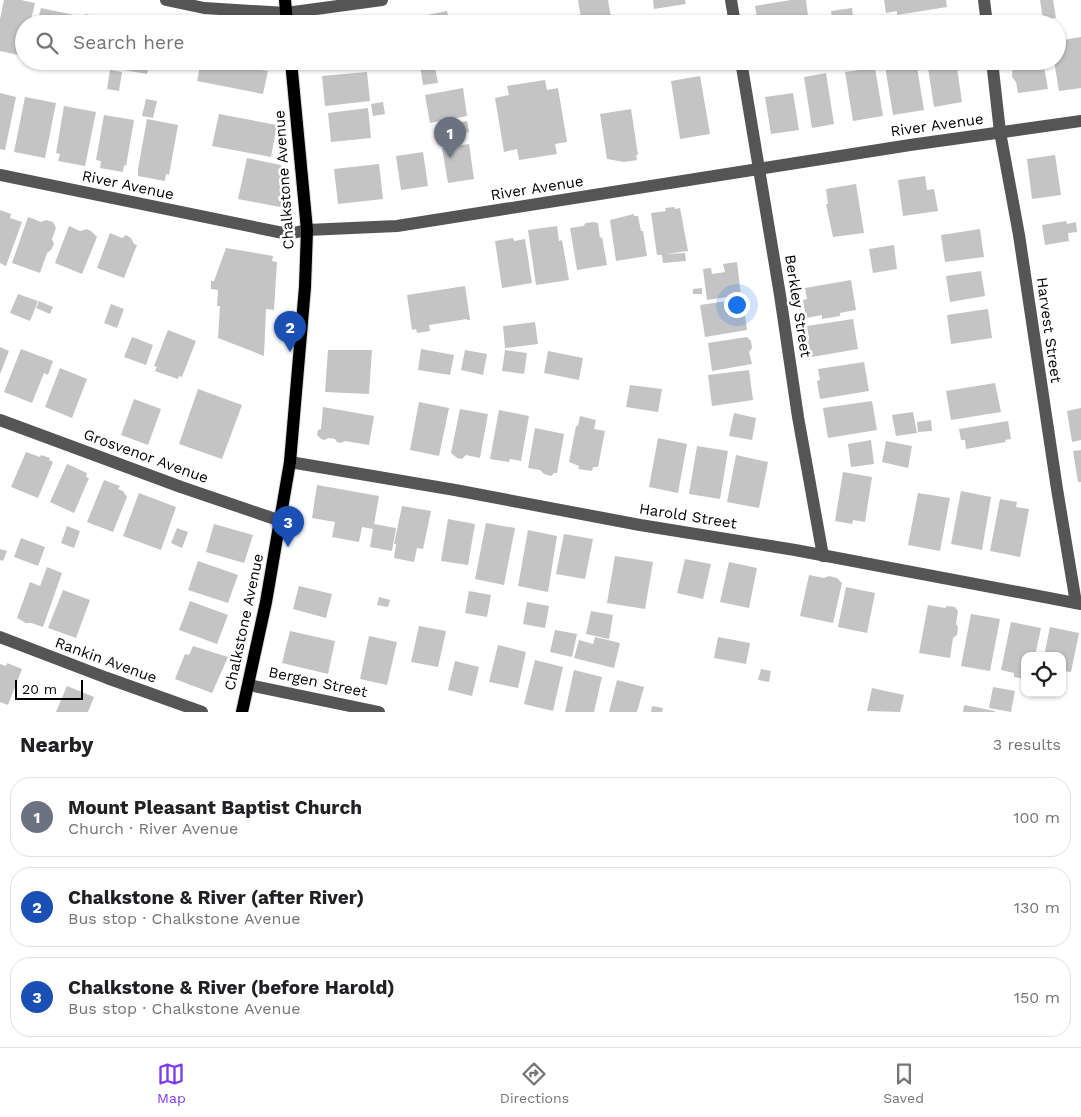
<!DOCTYPE html>
<html lang="en">
<head>
<meta charset="utf-8">
<style>
	:root { --surface:#fff; --page:#f6f6f6; --text:#202124; --muted:#757577; --line:#e0e0e0; --accent:#7c3aed }
	body { margin:0; font-family:"Work Sans",sans-serif; background:var(--page); color:var(--text) }
	.controls { position:absolute; right:15px; bottom:15px; display:grid; overflow:hidden; border-radius:10px; box-shadow:0 1px 4px #0004 }
	.controls button { width:45px; height:45px; display:grid; place-items:center; padding:0; border:0; border-bottom:1px solid var(--line); background:var(--surface); color:var(--text); font:25px sans-serif }
	.scale { position:absolute; left:15px; bottom:12px; width:68px; box-sizing:border-box; padding-left:5px; border:2px solid #000; border-top:0; font-size:14px; line-height:18px; white-space:nowrap; color:#000; -webkit-text-stroke:4px #fff; paint-order:stroke }
	.you { position:absolute; left:736px; top:304px; width:18px; height:18px; margin:-12px; border:4px solid #fff; border-radius:50%; background:#1a73e8; box-shadow:0 0 0 8px #1a73e833 }
	.badge { display:grid; place-items:center; width:32px; height:32px; border-radius:50%; background:var(--accent); color:#fff; font-size:16px; font-weight:700 }
	.pin { position:absolute; translate:-50% -41px; filter:drop-shadow(0 1px 2px #0008) }
	.pin::after { content:''; position:absolute; top:26px; width:18px; height:15px; background:inherit; clip-path:polygon(0 0,100% 0,50% 100%) }
	.list { margin:0; padding:0; list-style:none }
	h2 { display:flex; justify-content:space-between; align-items:center; height:65px; margin:0; padding:0 20px; font-size:21px }
	h2 small { font-size:16px; font-weight:400; color:var(--muted) }
	.list li { display:grid; grid-template-columns:32px 1fr auto; gap:15px; align-items:center; box-sizing:border-box; height:80px; margin:0 10px 10px; padding:0 10px; border:1px solid var(--line); border-radius:20px }
	.list b { display:block; font-size:19px; white-space:nowrap }
	.list p { margin:0; font-size:16px; white-space:nowrap; color:var(--muted) }
	.list em { font-size:16px; font-style:normal; color:var(--muted) }
	.icon { flex:none; width:28px; height:28px; fill:none; stroke:currentColor; stroke-width:2; stroke-linecap:round; stroke-linejoin:round }
	.map { position:relative; flex:none; width:1081px; height:712px; overflow:hidden }
	.search { position:absolute; background:var(--surface); box-shadow:0 1px 4px #0004; left:15px; right:15px; top:15px; height:55px; display:flex; align-items:center; gap:12px; box-sizing:border-box; padding:0 18px; border-radius:28px; color:var(--muted); font-size:19px }
	.sheet { height:335px; background:var(--surface) }
	nav { display:flex; justify-content:space-around; align-items:center; box-sizing:border-box; height:70px; border-top:1px solid var(--line); background:var(--surface); font-size:14px; color:var(--muted) }
	nav a { display:grid; justify-items:center; gap:2px }
	nav .on { color:var(--accent) }
	.map>svg:first-child { display:block }
	.building { fill:#c4c4c4 }
	.lines { fill:none; stroke-linecap:round; stroke-linejoin:round }
	.major-casing { stroke:#dbdbdb; stroke-width:14 }
	.minor { stroke:#555; stroke-width:12 }
	.major { stroke:#000; stroke-width:12 }
	.labels { text-anchor:middle; stroke-width:5; stroke-linejoin:round; paint-order:stroke }
	.street-label { font-size:15px; fill:#000; stroke:#fff }
</style>
</head>
<body>
<div class="map">
<svg width="1081" height="712" viewBox="0 0 1081 712">
	<rect width="100%" height="100%" fill="#fff"/>
	<!-- building -->
	<g class="building">
		<polygon points="4,0 21,0 35,3 30,24 24,24 23,56 0,51 0,19"/>
		<polygon points="578,0 608,0 612,24 582,24"/>
		<polygon points="653,0 685,0 686,4 654,9"/>
		<polygon points="791,0 806,0 809,24 758,24 755,6"/>
		<polygon points="884,0 946,0 947,7 897,15 897,11 886,13"/>
		<polygon points="1040,0 1053,0 1056,18 1043,20"/>
		<polygon points="41,8 74,15 73,24 37,24"/>
		<polygon points="852,8 854,24 833,24 831,11"/>
		<polygon points="447,11 448,15 450,15 452,24 423,24 423,20 427,15"/>
		<polygon points="85,14 115,20 115,24 83,24"/>
		<polygon points="670,15 671,24 624,24 624,23"/>
		<polygon points="365,19 366,24 339,24 338,23"/>
		<polygon points="410,19 410,24 384,24 384,23"/>
		<polygon points="1081,37 1081,88 1059,91 1054,61 1057,61 1057,41"/>
		<polygon points="75,61 107,61 106,65 94,63 94,66"/>
		<polygon points="119,61 150,61 147,74 118,69"/>
		<polygon points="201,61 264,61 261,70 268,71 263,94 197,81"/>
		<polygon points="760,61 797,61 797,62 762,68"/>
		<polygon points="916,61 924,110 893,115 885,66"/>
		<polygon points="927,61 956,61 962,102 934,107"/>
		<polygon points="1013,61 1043,61 1048,89 1018,93 1016,82 1012,77"/>
		<polygon points="434,63 438,83 423,85 420,65"/>
		<polygon points="875,68 883,116 853,121 845,72"/>
		<polygon points="110,70 122,72 119,91 107,89"/>
		<polygon points="367,72 370,101 325,106 322,76"/>
		<polygon points="826,73 834,124 812,128 804,77"/>
		<polygon points="700,76 710,134 680,139 671,81"/>
		<polygon points="545,80 547,90 558,88 567,142 555,144 557,154 519,160 517,149 504,152 495,98 509,95 507,86"/>
		<polygon points="463,88 467,116 430,123 425,95"/>
		<polygon points="0,93 16,97 5,150 0,149"/>
		<polygon points="793,93 799,130 771,134 765,97"/>
		<polygon points="25,97 56,103 45,158 14,152"/>
		<polygon points="146,99 157,101 153,118 142,116"/>
		<polygon points="383,102 385,114 373,116 371,104"/>
		<polygon points="64,106 96,112 85,166 58,161 60,154 56,153"/>
		<polygon points="368,108 371,138 331,142 328,113"/>
		<polygon points="631,109 638,155 636,155 637,160 624,162 607,159 600,114"/>
		<polygon points="219,114 277,125 271,157 212,146"/>
		<polygon points="104,115 134,120 126,166 124,165 123,172 100,168 101,161 96,160"/>
		<polygon points="147,119 178,125 169,175 166,174 165,181 138,176 138,169"/>
		<polygon points="467,121 469,132 458,135 456,123"/>
		<polygon points="469,144 474,179 448,183 442,148"/>
		<polygon points="423,152 428,186 401,190 396,156"/>
		<polygon points="1055,155 1061,195 1032,199 1027,159"/>
		<polygon points="247,158 281,165 286,203 280,207 238,199"/>
		<polygon points="379,164 383,199 338,204 334,169"/>
		<polygon points="925,176 927,190 934,189 938,211 903,216 898,180"/>
		<polygon points="856,184 864,233 833,237 826,204 828,204 826,189"/>
		<polygon points="674,207 675,209 680,208 688,251 666,254 685,253 686,261 663,263 662,255 657,255 651,213 666,211 665,208"/>
		<polygon points="0,210 11,214 10,218 22,222 6,266 0,263"/>
		<polygon points="634,214 634,216 638,216 641,231 643,231 647,256 616,261 610,220"/>
		<polygon points="28,217 41,222 46,220 53,222 56,228 52,239 54,244 51,250 47,253 40,273 12,263"/>
		<polygon points="1066,221 1067,224 1076,222 1077,232 1068,233 1069,241 1045,245 1042,225"/>
		<polygon points="593,222 598,223 600,238 602,237 607,265 577,270 570,228 583,226 586,223"/>
		<polygon points="69,226 80,231 87,229 91,231 97,237 82,274 55,263"/>
		<polygon points="557,226 559,241 562,240 569,280 536,285 528,230"/>
		<polygon points="980,229 984,257 945,262 941,235"/>
		<polygon points="110,233 122,238 126,235 131,238 134,244 137,245 124,278 97,268"/>
		<polygon points="513,238 514,241 525,239 532,283 502,288 495,241"/>
		<polygon points="894,245 897,269 873,273 869,249"/>
		<polygon points="226,248 273,256 272,261 277,262 274,310 266,309 264,356 218,338 220,306 217,306 218,290 211,289 211,281 214,281"/>
		<polygon points="737,262 741,295 707,300 703,269 711,268 712,274 725,272 723,264"/>
		<polygon points="981,271 985,296 950,302 946,276"/>
		<polygon points="851,280 856,310 840,313 840,316 822,319 822,315 806,318 803,300 807,299 805,288"/>
		<polygon points="465,286 470,320 467,320 467,319 429,325 430,331 417,333 416,329 412,330 407,295"/>
		<polygon points="702,288 702,294 693,294 693,289"/>
		<polygon points="18,294 38,301 30,321 10,313"/>
		<polygon points="39,301 53,307 50,314 36,308"/>
		<polygon points="727,301 728,303 743,301 747,330 705,337 700,305"/>
		<polygon points="111,304 124,309 117,328 104,323"/>
		<polygon points="988,309 992,338 951,344 947,315"/>
		<polygon points="853,319 858,349 812,357 807,350 809,338 807,326"/>
		<polygon points="535,322 538,344 505,348 503,326"/>
		<polygon points="168,330 196,341 182,377 179,376 178,379 155,371 157,367 154,366"/>
		<polygon points="132,337 153,345 146,365 124,357"/>
		<polygon points="747,337 751,341 752,348 749,352 752,364 712,371 708,343"/>
		<polygon points="0,347 9,351 0,374"/>
		<polygon points="21,349 53,361 48,375 44,373 32,403 4,392"/>
		<polygon points="421,349 454,355 450,375 418,370"/>
		<polygon points="328,350 372,350 369,394 325,392"/>
		<polygon points="465,350 487,354 483,375 461,370"/>
		<polygon points="505,350 527,353 524,374 502,371"/>
		<polygon points="548,351 583,358 579,380 544,373"/>
		<polygon points="864,362 869,391 820,399 817,381 820,380 818,369"/>
		<polygon points="60,368 87,379 72,418 45,407"/>
		<polygon points="749,370 753,400 712,406 708,375"/>
		<polygon points="995,383 1001,412 951,420 946,391"/>
		<polygon points="630,385 662,389 658,412 626,407"/>
		<polygon points="198,389 242,405 222,459 179,444"/>
		<polygon points="134,399 161,409 148,445 121,435"/>
		<polygon points="872,401 877,430 828,438 823,408"/>
		<polygon points="419,402 449,408 439,456 410,450"/>
		<polygon points="323,407 374,416 369,445 345,441 341,443 337,442 335,439 328,438 325,440 321,439 317,435 318,430 321,429"/>
		<polygon points="1081,408 1081,440 1072,442 1067,411"/>
		<polygon points="460,409 488,414 480,458 466,455 462,459 457,458 451,453"/>
		<polygon points="499,410 529,416 521,461 510,459 509,462 490,459"/>
		<polygon points="913,412 917,433 896,436 892,415"/>
		<polygon points="734,413 756,418 752,440 729,436"/>
		<polygon points="580,416 596,420 594,429 605,431 598,467 593,467 592,471 578,469 579,466 569,462 576,426 578,426"/>
		<polygon points="931,420 932,431 918,432 917,422"/>
		<polygon points="1008,421 1011,439 1005,440 1006,442 966,449 965,440 961,440 959,429"/>
		<polygon points="535,428 564,434 557,473 554,473 551,476 544,474 540,470 528,468"/>
		<polygon points="658,438 687,444 678,493 649,487"/>
		<polygon points="871,440 874,464 851,467 848,444"/>
		<polygon points="886,441 912,446 908,468 882,462"/>
		<polygon points="697,446 728,451 720,499 689,494"/>
		<polygon points="1081,450 1081,482 1078,482 1073,451"/>
		<polygon points="26,452 40,457 41,455 50,458 49,460 53,462 38,498 11,487"/>
		<polygon points="736,455 768,462 759,508 727,502"/>
		<polygon points="67,464 87,473 86,477 89,478 74,513 50,502"/>
		<polygon points="843,472 872,477 865,522 853,520 852,524 835,521"/>
		<polygon points="104,480 120,486 118,489 123,491 127,497 113,532 87,522"/>
		<polygon points="317,485 379,496 374,524 396,528 392,551 370,547 373,529 362,527 359,542 332,537 335,522 312,518"/>
		<polygon points="961,491 991,497 982,550 951,544"/>
		<polygon points="139,493 176,507 161,550 123,536"/>
		<polygon points="918,493 950,498 940,551 908,545"/>
		<polygon points="1000,499 1017,502 1016,507 1029,509 1020,557 990,551"/>
		<polygon points="402,506 431,511 423,549 417,548 414,562 394,558 396,544 394,544"/>
		<polygon points="448,519 475,524 468,565 441,561"/>
		<polygon points="486,523 515,528 504,585 475,579"/>
		<polygon points="214,524 253,535 244,563 206,552"/>
		<polygon points="67,526 80,531 74,548 61,543"/>
		<polygon points="177,528 188,532 182,548 171,543"/>
		<polygon points="528,530 557,536 548,592 518,586"/>
		<polygon points="564,534 593,539 585,579 556,574"/>
		<polygon points="21,538 45,547 38,566 14,557"/>
		<polygon points="0,549 7,551 3,561 0,560"/>
		<polygon points="615,556 653,562 645,609 607,603"/>
		<polygon points="685,559 711,564 703,599 677,593"/>
		<polygon points="198,561 238,575 228,603 188,590"/>
		<polygon points="729,562 757,568 749,608 720,602"/>
		<polygon points="47,567 62,573 43,627 31,623 26,623 17,618 30,582 40,586"/>
		<polygon points="809,575 824,578 829,576 837,578 842,583 833,623 800,616"/>
		<polygon points="299,586 332,594 326,618 293,609"/>
		<polygon points="846,587 875,593 867,633 838,627"/>
		<polygon points="63,590 90,600 76,638 48,628"/>
		<polygon points="469,591 491,595 487,617 465,613"/>
		<polygon points="379,597 390,600 388,607 377,605"/>
		<polygon points="190,601 228,615 217,644 179,630"/>
		<polygon points="527,602 549,606 545,628 523,624"/>
		<polygon points="928,605 945,608 947,606 955,607 958,611 956,624 958,627 957,635 953,638 950,658 919,653"/>
		<polygon points="591,611 613,615 609,639 586,634"/>
		<polygon points="971,614 1000,619 990,671 961,666"/>
		<polygon points="1011,622 1041,628 1035,656 1025,656 1025,679 1014,677 1014,673 1001,670"/>
		<polygon points="419,626 446,631 438,667 411,662"/>
		<polygon points="1050,627 1079,633 1071,672 1062,671 1062,656 1044,656"/>
		<polygon points="555,630 577,634 572,657 550,652"/>
		<polygon points="290,631 335,641 328,674 282,663"/>
		<polygon points="369,636 397,642 387,685 360,679"/>
		<polygon points="595,637 620,643 614,668 574,658 579,640 593,644"/>
		<polygon points="718,637 750,643 746,664 714,658"/>
		<polygon points="498,645 526,652 518,688 489,682"/>
		<polygon points="193,646 228,657 212,693 175,679 185,654 189,655"/>
		<polygon points="535,660 563,667 553,711 524,704"/>
		<polygon points="455,661 479,667 472,696 448,690"/>
		<polygon points="7,663 22,669 8,705 0,702 0,664 6,666"/>
		<polygon points="761,669 771,671 769,682 758,680"/>
		<polygon points="574,670 602,677 594,712 565,712"/>
		<polygon points="617,680 644,687 637,712 609,712"/>
		<polygon points="67,686 94,697 88,712 56,712"/>
		<polygon points="993,687 1015,691 1011,712 989,708"/>
		<polygon points="872,688 904,695 900,712 867,711"/>
		<polygon points="964,705 995,711 995,712 963,712"/>
		<polygon points="652,706 663,708 662,712 651,712"/>
	</g>
	<g class="lines">
		<defs>
			<g id="major">
				<polyline points="285,0 287,24"/>
				<polyline points="242,712 266,602 290,462 305,287 307,230 291,61"/>
			</g>
		</defs>
		<!-- major casing -->
		<use href="#major" class="major-casing"/>
		<!-- minor -->
		<g class="minor">
			<polyline points="166,0 204,8 286,13 382,0"/>
			<polyline points="731,0 735,24"/>
			<polyline points="984,0 987,24"/>
			<polyline points="741,61 780,295 798,417 823,556"/>
			<polyline points="992,61 1000,132 1019,235 1057,489 1076,603"/>
			<polyline points="0,175 288,234 307,230 397,226 910,145 1081,121"/>
			<polyline points="0,420 181,487 281,521"/>
			<polyline points="290,462 455,490 640,525 795,550 1081,604"/>
			<polyline points="0,637 107,678 202,712"/>
			<polyline points="249,685 379,712"/>
		</g>
		<!-- major -->
		<use href="#major" class="major"/>
	</g>
	<g class="labels">
		<!-- street labels -->
		<g class="street-label">
			<text transform="translate(937 125) rotate(-8)" y="5">River Avenue</text>
			<text transform="translate(284 180) rotate(-94)" y="5">Chalkstone Avenue</text>
			<text transform="translate(128 185) rotate(12)" y="5">River Avenue</text>
			<text transform="translate(537 188) rotate(-9)" y="5">River Avenue</text>
			<text transform="translate(798 306) rotate(81)" y="5">Berkley Street</text>
			<text transform="translate(1049 330) rotate(82)" y="5">Harvest Street</text>
			<text transform="translate(146 456) rotate(20)" y="5">Grosvenor Avenue</text>
			<text transform="translate(688 516) rotate(9)" y="5">Harold Street</text>
			<text transform="translate(244 622) rotate(-78)" y="5">Chalkstone Avenue</text>
			<text transform="translate(106 660) rotate(20)" y="5">Rankin Avenue</text>
			<text transform="translate(318 682) rotate(12)" y="5">Bergen Street</text>
		</g>
	</g>
</svg>
<div class="controls">
<button><svg class="icon" aria-label="locate" viewBox="0 0 24 24"><circle cx="12" cy="12" r="6"/><path d="M12 2v4M12 18v4M2 12h4M18 12h4"/></svg></button>
</div>
<div class="scale">20 m</div>
<div class="you"></div>
<div class="pin badge" style="left:450px;top:158px;background:#6b7280">1</div>
<div class="pin badge" style="left:290px;top:352px;background:#1a4fb4">2</div>
<div class="pin badge" style="left:288px;top:547px;background:#1a4fb4">3</div>
<div class="search"><svg class="icon" aria-label="search" viewBox="0 0 24 24"><circle cx="10" cy="10" r="6"/><path d="M15 15l6 6"/></svg>Search here</div>
</div>
<section class="sheet">
<h2>Nearby<small>3 results</small></h2>
<ul class="list">
<li><span class="badge" style="background:#6b7280">1</span><div><b>Mount Pleasant Baptist Church</b><p>Church · River Avenue</p></div><em>100 m</em></li>
<li><span class="badge" style="background:#1a4fb4">2</span><div><b>Chalkstone &amp; River (after River)</b><p>Bus stop · Chalkstone Avenue</p></div><em>130 m</em></li>
<li><span class="badge" style="background:#1a4fb4">3</span><div><b>Chalkstone &amp; River (before Harold)</b><p>Bus stop · Chalkstone Avenue</p></div><em>150 m</em></li>
</ul>
</section>
<nav>
<a class="on"><svg class="icon" aria-label="map" viewBox="0 0 24 24"><path d="M3 6l6-2 6 2 6-2v14l-6 2-6-2-6 2zM9 4v14M15 6v14"/></svg>Map</a>
<a><svg class="icon" aria-label="directions" viewBox="0 0 24 24"><path d="M12 3l9 9-9 9-9-9zM9 14v-3h6M13 9l2 2-2 2"/></svg>Directions</a>
<a><svg class="icon" aria-label="saved" viewBox="0 0 24 24"><path d="M7 4h10v16l-5-4-5 4z"/></svg>Saved</a>
</nav>
</body>
</html>
